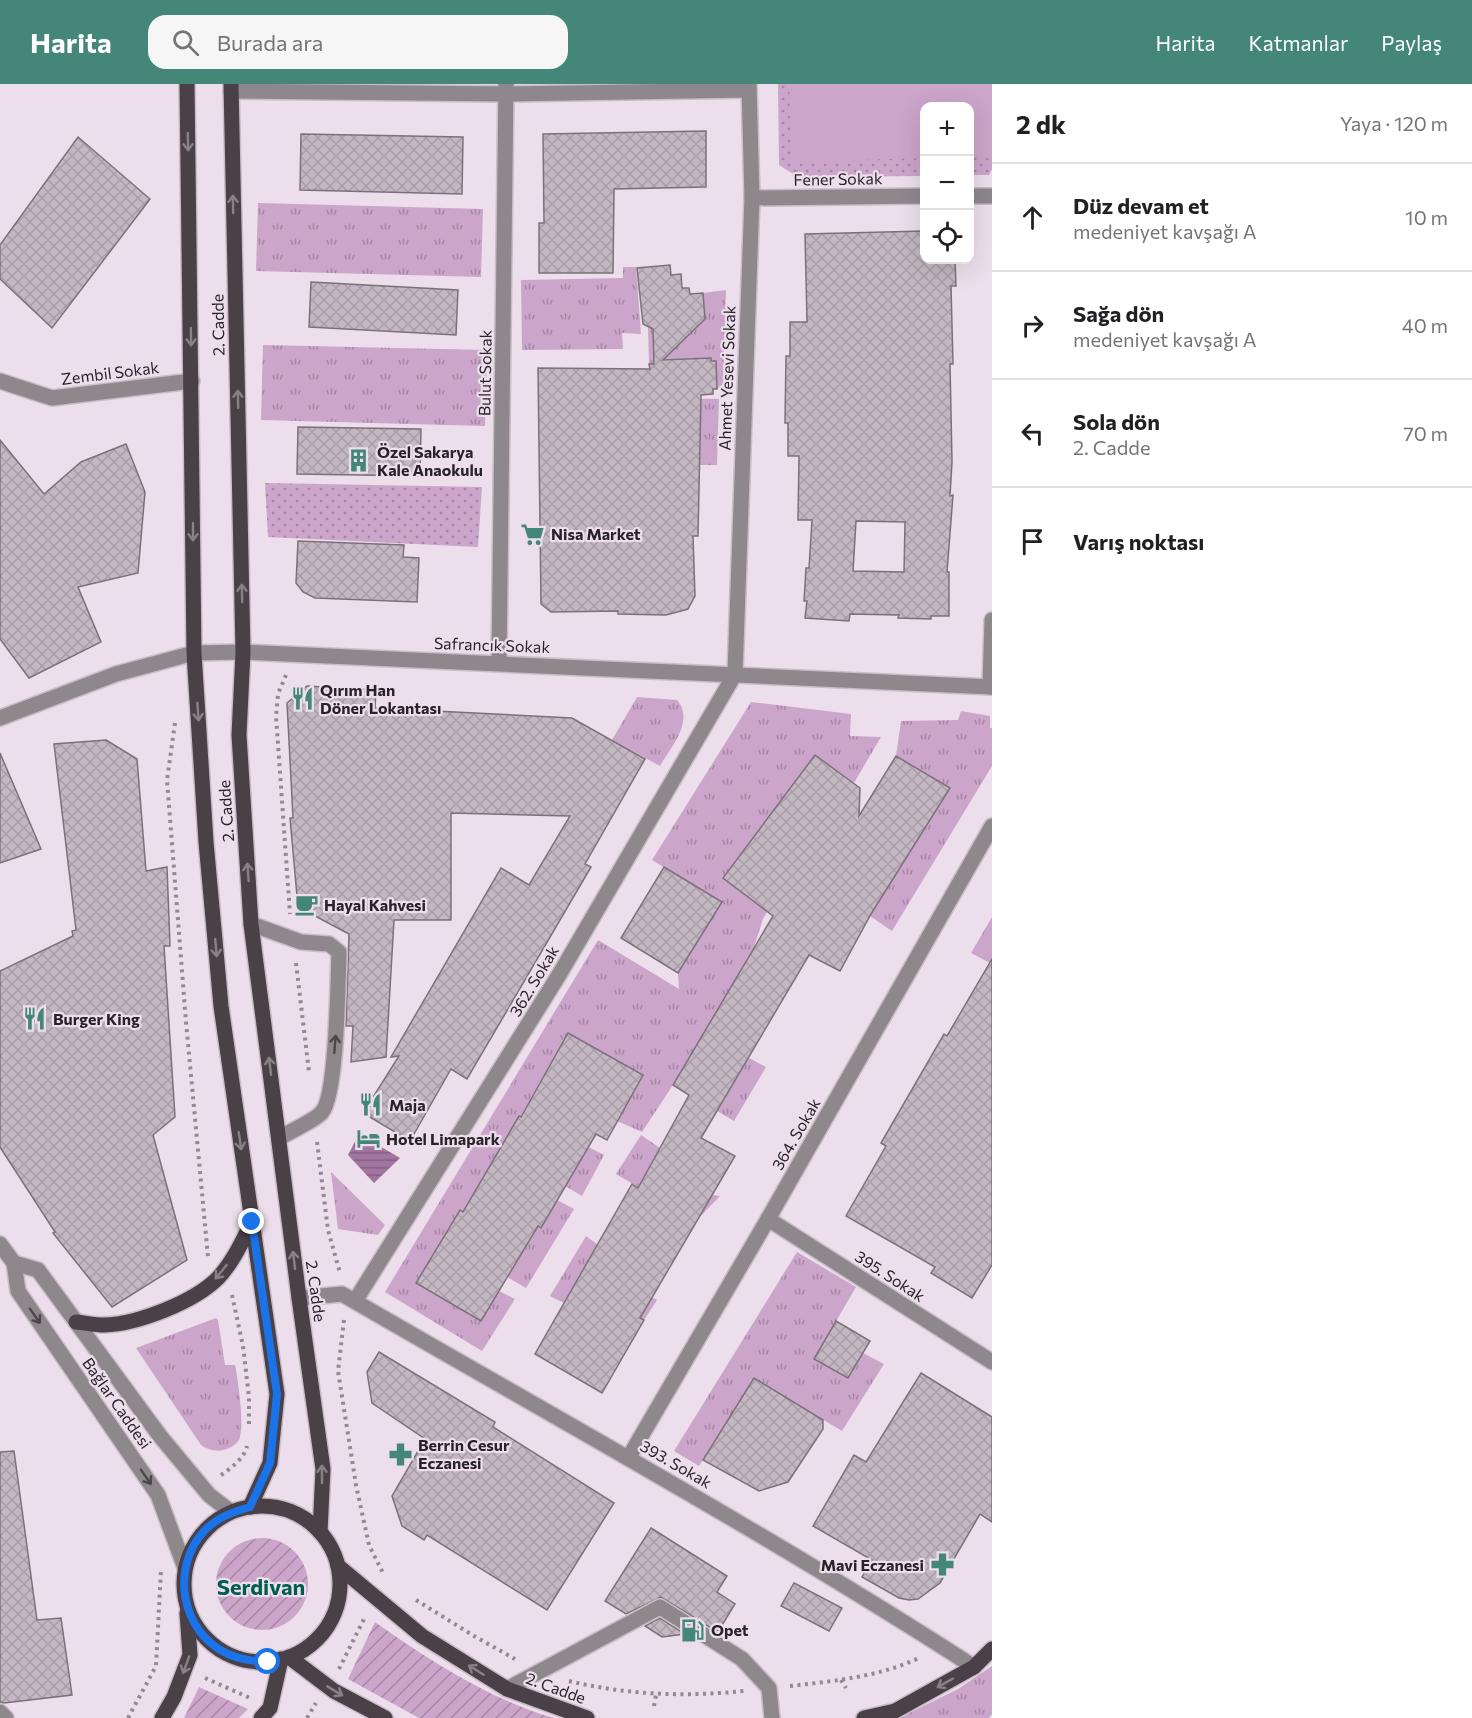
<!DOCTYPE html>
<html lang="tr">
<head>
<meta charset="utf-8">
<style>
	:root { --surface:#fff; --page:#f6f6f6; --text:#202124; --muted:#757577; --line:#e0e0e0; --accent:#448678 }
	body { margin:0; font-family:Commissioner,sans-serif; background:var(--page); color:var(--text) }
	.controls { position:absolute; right:18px; top:18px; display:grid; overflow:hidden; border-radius:12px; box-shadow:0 6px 24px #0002 }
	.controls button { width:54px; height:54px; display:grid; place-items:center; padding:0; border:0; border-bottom:2px solid var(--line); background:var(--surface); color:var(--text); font:30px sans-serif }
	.stop { position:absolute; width:18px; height:18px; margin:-14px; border:4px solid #1a73e8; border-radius:50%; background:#fff }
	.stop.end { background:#1a73e8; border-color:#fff; box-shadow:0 2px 6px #0008 }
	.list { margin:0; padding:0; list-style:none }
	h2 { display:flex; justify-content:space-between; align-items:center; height:78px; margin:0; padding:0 24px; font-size:26px }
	h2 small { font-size:20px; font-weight:400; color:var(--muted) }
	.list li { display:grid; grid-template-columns:39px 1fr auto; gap:18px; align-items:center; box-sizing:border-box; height:108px; padding:0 24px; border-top:2px solid var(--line) }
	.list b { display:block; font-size:22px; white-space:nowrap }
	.list p { margin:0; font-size:20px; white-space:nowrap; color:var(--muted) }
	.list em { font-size:20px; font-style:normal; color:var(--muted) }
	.icon { flex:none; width:33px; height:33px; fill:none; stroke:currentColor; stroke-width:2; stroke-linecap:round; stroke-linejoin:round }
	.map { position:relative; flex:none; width:992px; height:1634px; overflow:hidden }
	header { display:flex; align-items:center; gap:36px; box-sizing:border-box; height:84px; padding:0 30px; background:var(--accent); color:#fff }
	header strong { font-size:28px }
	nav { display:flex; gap:33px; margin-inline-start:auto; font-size:21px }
	.search { width:420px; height:54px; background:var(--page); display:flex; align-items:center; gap:15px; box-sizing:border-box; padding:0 21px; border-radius:18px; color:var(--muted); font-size:22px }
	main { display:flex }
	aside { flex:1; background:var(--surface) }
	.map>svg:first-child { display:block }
	.grass { fill:url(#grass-tufts) }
	.park { fill:url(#park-dots) }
	.garden { fill:url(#garden-furrows) }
	.pitch { fill:#cca5ca }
	.water { fill:url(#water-rules) }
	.building { fill:url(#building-cross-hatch); stroke:#7c717b; stroke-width:1.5; fill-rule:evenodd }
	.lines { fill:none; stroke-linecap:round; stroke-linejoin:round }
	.minor-casing { stroke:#c9bdc8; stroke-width:18 }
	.major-casing { stroke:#c9bdc8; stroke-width:18 }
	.path { stroke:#928992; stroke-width:4; stroke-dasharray:3 4.5; stroke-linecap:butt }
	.minor { stroke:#8e888d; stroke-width:15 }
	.major { stroke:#494048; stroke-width:15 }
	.oneway { stroke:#8a8089 }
	.oneway2 { stroke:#4c464b }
	.route { stroke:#1a73e8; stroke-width:8 }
	.labels { text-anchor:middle; stroke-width:4.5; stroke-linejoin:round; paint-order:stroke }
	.street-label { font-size:16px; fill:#282328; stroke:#ecdfeb }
	.poi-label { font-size:16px; font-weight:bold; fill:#282328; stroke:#ecdfeb; text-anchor:start }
	.district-label { font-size:22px; font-weight:bold; fill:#005e50; stroke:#ecdfeb }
</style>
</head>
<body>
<header>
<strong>Harita</strong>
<div class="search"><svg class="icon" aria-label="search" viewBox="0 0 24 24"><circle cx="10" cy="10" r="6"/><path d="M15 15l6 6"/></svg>Burada ara</div>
<nav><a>Harita</a><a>Katmanlar</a><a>Paylaş</a></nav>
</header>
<main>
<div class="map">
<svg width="992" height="1634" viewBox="0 0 992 1634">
	<defs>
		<pattern id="grass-tufts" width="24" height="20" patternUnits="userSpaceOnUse" patternTransform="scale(1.5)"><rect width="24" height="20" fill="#cca5ca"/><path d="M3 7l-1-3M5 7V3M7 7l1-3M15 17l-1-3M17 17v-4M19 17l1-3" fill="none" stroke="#a686a4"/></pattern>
		<pattern id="park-dots" width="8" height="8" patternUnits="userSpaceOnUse" patternTransform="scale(1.5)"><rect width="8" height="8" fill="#cca5ca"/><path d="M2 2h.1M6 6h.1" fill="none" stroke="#a686a4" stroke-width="1.8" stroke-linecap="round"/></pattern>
		<pattern id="garden-furrows" width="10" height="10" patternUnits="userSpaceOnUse" patternTransform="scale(1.5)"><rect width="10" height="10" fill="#cca5ca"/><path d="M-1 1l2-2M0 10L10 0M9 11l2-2" fill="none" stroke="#a686a4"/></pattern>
		<pattern id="water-rules" width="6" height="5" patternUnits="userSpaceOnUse" patternTransform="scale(1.5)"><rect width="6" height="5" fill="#a1759f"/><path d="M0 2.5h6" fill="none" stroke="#836082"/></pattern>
		<pattern id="building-cross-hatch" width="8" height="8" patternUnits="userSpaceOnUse" patternTransform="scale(1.5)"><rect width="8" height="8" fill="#c3b7c2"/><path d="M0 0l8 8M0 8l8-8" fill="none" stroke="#a89da7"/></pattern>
	</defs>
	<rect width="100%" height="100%" fill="#ecdfeb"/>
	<!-- grass -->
	<g class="grass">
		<polygon points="258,119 483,125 481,193 256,187"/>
		<polygon points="623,183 636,183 641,250 622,249 623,265 522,266 521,196 623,194"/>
		<polygon points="726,206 723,300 717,305 716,278 711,277 711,274 654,276 654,280 649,280 648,242 705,235 703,209"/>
		<polygon points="263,261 487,266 485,342 261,336"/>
		<polygon points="610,313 719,315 717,381 688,381 688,376 700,376 701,328"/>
		<path d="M637,613l40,3c18,21 -6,47 -17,66l-48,-26z"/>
		<polygon points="751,618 851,630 850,652 881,653 854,699 815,671 723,794 761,822 791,787 763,835 753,866 673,1001 642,1048 617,1037 643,991 568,949 478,1107 540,1144 557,1116 574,1125 526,1204 507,1193 499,1207 515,1215 482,1267 385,1208 598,856 679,905 678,889 721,818 652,776"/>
		<polygon points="961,627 990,632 990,644 992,644 992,682 892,847 864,828 876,807 883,811 950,704 896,672 901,637 958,636"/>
		<polygon points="992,833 992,880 971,869"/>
		<polygon points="749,974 766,983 734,1037 717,1027"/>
		<polygon points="641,1051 660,1064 650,1084 709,1116 713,1111 720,1112 696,1137 616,1090"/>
		<polygon points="581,1059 604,1071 582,1112 565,1102"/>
		<polygon points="331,1088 385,1141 378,1151 338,1145"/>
		<polygon points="586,1152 597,1160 589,1176 657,1216 644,1236 564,1219 550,1212"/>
		<polygon points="797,1168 856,1203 814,1275 848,1294 863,1269 884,1280 842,1347 754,1294 699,1382 674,1367"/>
		<path d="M216,1234l2,2 7,45h10c3,14 10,62 4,75 -3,5 -10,9 -16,10 -8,2 -16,-1 -22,-5l-65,-97z"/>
		<polygon points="992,1582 992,1630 989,1634 899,1634 958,1605"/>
	</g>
	<!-- park -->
	<g class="park">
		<polygon points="778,0 992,0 992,85 989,91 970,91 970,22 924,22 924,92 798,93 779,81"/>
		<polygon points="265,399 482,403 478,463 268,453"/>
	</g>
	<!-- garden -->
	<g class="garden">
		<circle cx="262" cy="1500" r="46"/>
		<path d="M375,1538c55,39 114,77 179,96h-135l-71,-39z"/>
		<polygon points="199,1603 248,1625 239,1634 184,1634"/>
	</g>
	<!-- pitch -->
	<polygon class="pitch" points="789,0 992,0 992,73 970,73 970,22 924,22 924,74 791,78"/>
	<!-- water -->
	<polygon class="water" points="359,1050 400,1074 374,1099 348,1071"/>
	<!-- building -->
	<g class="building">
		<polygon points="706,47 706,103 614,105 613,189 539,189 539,139 544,139 543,50"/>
		<polygon points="301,50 463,53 462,110 300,106"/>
		<polygon points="78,53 150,115 52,244 0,195 0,161"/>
		<path d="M924,147v29h31l1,26h-5l2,78h-3l2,98 -2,34 3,-1 -6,77h2v44h-18v3l-33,-1 1,-3 -49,-1 -1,7 -44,-3 2,-17h-3l2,-33h3l3,-48h-14l1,-64h-11v-33h-3l1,-67h4v-34h17l-2,-88zM856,437l49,1 -1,50 -51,-1z"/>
		<polygon points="670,181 671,191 681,190 682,204 689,204 690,210 703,209 705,235 663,276 711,274 711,277 716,277 717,305 713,305 713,310 701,311 698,452 693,452 695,512 688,525 666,531 618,530 618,527 551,528 541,520 538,284 650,285 649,280 654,280 653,245 643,240 637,184"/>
		<polygon points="311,198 458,206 456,251 309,243"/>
		<polygon points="298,343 421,345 420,392 297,390"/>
		<polygon points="0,356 44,410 81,378 126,360 145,408 138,489 78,503 101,558 29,594 0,555"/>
		<polygon points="298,457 404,461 403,473 419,474 417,518 315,514 303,508 296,499"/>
		<polygon points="307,602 376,606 375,624 572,634 645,675 585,780 591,783 467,995 451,985 410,1057 363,1029 399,972 391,973 501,784 529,801 570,732 451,729 451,836 394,836 386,973 351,978 353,942 346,942 349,850 298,823 290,734 293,734 287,619"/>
		<polygon points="106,656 137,675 146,787 167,783 170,862 164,862 175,1033 153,1051 187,1176 112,1223 53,1149 55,1148 0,1063 0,887 73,852 72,847 76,846 54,660"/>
		<polygon points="0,669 41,765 0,779"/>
		<polygon points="815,671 860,704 859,732 896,672 950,704 871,830 840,887 809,871 701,1054 735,1072 640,1234 644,1236 602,1309 535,1270 632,1100 638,1104 689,1011 673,1001 773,832 723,794"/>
		<polygon points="664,783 722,818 678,889 621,854"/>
		<polygon points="992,875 992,1181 972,1214 931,1189 935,1183 846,1132 886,1062 881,1059 944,950 947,952"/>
		<polygon points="568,949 643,991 607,1056 596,1050 541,1144 538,1142 481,1237 416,1199 460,1126 463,1128 519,1032 521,1033"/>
		<polygon points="836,1237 870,1257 848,1294 814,1275"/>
		<polygon points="379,1268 495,1338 493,1343 614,1419 547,1526 427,1451 424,1456 402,1442 392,1412 425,1355 372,1319 367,1288"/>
		<polygon points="921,1289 992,1333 992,1438 980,1430 940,1499 918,1515 909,1516 899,1514 862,1493 872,1476 813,1442 854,1371 866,1378"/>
		<polygon points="754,1294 823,1336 823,1345 788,1398 759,1407 703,1376"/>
		<polygon points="14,1367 37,1536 61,1534 72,1611 4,1619 0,1618 0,1368"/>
		<polygon points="651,1444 727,1492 717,1508 735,1520 719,1546 716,1547 661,1513 626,1530 605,1517"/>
		<polygon points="794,1499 842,1524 829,1547 781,1522"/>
		<polygon points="660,1534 685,1550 662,1553 645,1542"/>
	</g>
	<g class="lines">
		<defs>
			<g id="minor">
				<polyline points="231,7 506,10 749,6"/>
				<polyline points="970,112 992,112"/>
				<polyline points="752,114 924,112"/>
				<polyline points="0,297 52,314 192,297"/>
				<polyline points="499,579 506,0"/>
				<polyline points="990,603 992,536"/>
				<polyline points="0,634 116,590 194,569 243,568 992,603"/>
				<path d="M251,840l50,18 28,2 10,8c-1,28 -2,143 -17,160 -6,8 -33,20 -43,26"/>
				<polyline points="768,1135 992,1278"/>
				<polyline points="0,1160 14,1179 18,1207 158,1411 185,1484"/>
				<polyline points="14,1179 38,1186 160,1352 209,1411 231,1428"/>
				<path d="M299,1214l43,-4c212,123 426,240 632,373"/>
				<polyline points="355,1217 559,891 735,590 752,114 749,0"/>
				<polyline points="629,1373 768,1135 992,742"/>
				<polyline points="507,1605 660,1523 742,1575 769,1604 772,1634"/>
				<polyline points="0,1628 6,1634"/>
			</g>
			<g id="major">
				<polyline points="187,0 194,569 206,758 221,922 277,1310 270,1379 250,1423"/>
				<polyline points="231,0 243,568 239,651 251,840 299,1214 323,1385 320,1448"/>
				<path d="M76,1238c10,1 19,3 28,3 34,-1 90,-23 114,-47 15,-16 24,-36 34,-56"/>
				<circle cx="262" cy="1500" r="78"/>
				<polyline points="338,1482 422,1552 507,1605 587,1634"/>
				<polyline points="289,1573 334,1607 385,1634"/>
				<polyline points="162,1634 174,1613 190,1571 187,1529"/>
				<polyline points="261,1634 270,1624 281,1575"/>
				<polyline points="864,1634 895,1627 974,1583 992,1565"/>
			</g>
		</defs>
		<!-- minor casing -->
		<use href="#minor" class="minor-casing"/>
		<!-- major casing -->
		<use href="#major" class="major-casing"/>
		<!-- path -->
		<g class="path">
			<polyline points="286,591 278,610 276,632 290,830"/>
			<polyline points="175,639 167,696 186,938 208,1173"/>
			<polyline points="296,879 309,988"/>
			<polyline points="317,1058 328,1146 340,1189"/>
			<polyline points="232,1211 243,1262 249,1313 249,1343"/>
			<polyline points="344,1236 338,1287 356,1401 369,1461 383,1489"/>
			<path d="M221,1391c10,-7 23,-16 26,-29"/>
			<polyline points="416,1516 474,1552 515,1575"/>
			<polyline points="339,1585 365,1533"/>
			<polyline points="205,1594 250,1614"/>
			<polyline points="841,1596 846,1604"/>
			<path d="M569,1597c58,14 116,16 175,10"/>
			<path d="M790,1602c44,-5 88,-9 129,-28"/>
			<polyline points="654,1622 656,1611"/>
			<polyline points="128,1634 156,1582 161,1486"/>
			<polyline points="307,1634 316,1619"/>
		</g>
		<!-- minor -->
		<use href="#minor" class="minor"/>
		<!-- major -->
		<use href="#major" class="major"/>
	</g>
	<!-- one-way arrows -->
	<defs><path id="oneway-shaft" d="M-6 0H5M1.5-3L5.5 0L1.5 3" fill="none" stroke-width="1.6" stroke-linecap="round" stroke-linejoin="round" transform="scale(1.5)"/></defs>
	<g class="oneway">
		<use href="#oneway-shaft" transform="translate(188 58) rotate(89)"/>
		<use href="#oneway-shaft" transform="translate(233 120) rotate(-91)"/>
		<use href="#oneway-shaft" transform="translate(191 253) rotate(89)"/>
		<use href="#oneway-shaft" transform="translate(238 315) rotate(-91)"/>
		<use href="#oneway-shaft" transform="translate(193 448) rotate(90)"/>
		<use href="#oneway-shaft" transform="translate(242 509) rotate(-91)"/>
		<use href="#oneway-shaft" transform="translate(198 628) rotate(86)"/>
		<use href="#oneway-shaft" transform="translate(248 788) rotate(-94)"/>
		<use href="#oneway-shaft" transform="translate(216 864) rotate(85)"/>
		<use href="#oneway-shaft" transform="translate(270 982) rotate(-97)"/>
		<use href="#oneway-shaft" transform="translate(240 1057) rotate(82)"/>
		<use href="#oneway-shaft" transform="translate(294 1176) rotate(-97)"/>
		<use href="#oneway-shaft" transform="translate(221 1188) rotate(129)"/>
		<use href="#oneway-shaft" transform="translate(322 1390) rotate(-90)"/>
		<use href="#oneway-shaft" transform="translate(186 1581) rotate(110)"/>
		<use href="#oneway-shaft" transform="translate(476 1586) rotate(-148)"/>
		<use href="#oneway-shaft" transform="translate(945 1599) rotate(151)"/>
		<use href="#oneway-shaft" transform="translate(335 1607) rotate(31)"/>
	</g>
	<g class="oneway2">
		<use href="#oneway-shaft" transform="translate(335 960) rotate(-85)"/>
		<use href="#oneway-shaft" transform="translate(35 1232) rotate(55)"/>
		<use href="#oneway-shaft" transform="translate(146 1393) rotate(55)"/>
	</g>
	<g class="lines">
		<!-- route -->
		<path class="route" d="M252,1138l25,172 -7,69 -20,44c-17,5 -32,10 -45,23 -35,37 -25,102 23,124 13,6 26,7 40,8"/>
	</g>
	<!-- icons -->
	<defs>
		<symbol id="building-bare" viewBox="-9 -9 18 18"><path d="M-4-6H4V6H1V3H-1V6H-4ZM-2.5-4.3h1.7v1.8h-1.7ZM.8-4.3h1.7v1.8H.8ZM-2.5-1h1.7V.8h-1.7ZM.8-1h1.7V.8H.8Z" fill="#448678" stroke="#ecdfeb" stroke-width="2.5" paint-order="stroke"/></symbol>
		<symbol id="supermarket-bare" viewBox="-9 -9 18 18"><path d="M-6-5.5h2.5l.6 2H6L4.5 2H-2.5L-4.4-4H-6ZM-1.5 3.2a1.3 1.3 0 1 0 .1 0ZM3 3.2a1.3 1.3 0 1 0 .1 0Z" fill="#448678" stroke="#ecdfeb" stroke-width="2.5" paint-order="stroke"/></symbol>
		<symbol id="restaurant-bare" viewBox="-9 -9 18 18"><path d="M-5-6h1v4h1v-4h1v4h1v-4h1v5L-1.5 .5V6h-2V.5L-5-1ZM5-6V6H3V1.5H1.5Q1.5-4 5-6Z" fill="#448678" stroke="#ecdfeb" stroke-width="2.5" paint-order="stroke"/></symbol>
		<symbol id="cafe-bare" viewBox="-9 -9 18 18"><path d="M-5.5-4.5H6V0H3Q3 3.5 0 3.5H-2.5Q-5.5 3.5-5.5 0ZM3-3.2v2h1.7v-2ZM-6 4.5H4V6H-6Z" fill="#448678" stroke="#ecdfeb" stroke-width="2.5" paint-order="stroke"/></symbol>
		<symbol id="hotel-bare" viewBox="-9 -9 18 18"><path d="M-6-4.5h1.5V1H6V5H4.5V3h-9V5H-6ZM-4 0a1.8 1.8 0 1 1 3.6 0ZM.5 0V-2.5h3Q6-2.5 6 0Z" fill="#448678" stroke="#ecdfeb" stroke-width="2.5" paint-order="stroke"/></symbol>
		<symbol id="pharmacy-bare" viewBox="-9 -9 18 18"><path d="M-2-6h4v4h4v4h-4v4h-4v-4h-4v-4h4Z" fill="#448678" stroke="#ecdfeb" stroke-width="2.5" paint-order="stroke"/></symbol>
		<symbol id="fuel-bare" viewBox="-9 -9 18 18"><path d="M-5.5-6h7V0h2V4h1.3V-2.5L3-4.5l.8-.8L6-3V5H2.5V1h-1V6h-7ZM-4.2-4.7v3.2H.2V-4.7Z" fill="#448678" stroke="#ecdfeb" stroke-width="2.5" paint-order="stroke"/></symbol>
	</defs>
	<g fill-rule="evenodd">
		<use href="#building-bare" x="342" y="360" width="33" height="33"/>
		<use href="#supermarket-bare" x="516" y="434" width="33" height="33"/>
		<use href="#restaurant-bare" x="286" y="598" width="33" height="33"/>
		<use href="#cafe-bare" x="290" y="804" width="33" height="33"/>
		<use href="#restaurant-bare" x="18" y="918" width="33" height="33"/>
		<use href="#restaurant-bare" x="354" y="1004" width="33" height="33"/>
		<use href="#hotel-bare" x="352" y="1038" width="33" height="33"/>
		<use href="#pharmacy-bare" x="384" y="1354" width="33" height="33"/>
		<use href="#pharmacy-bare" x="926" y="1464" width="33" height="33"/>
		<use href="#fuel-bare" x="676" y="1530" width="33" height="33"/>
	</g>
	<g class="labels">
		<!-- street labels -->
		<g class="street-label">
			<text transform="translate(838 95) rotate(-1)" y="6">Fener Sokak</text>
			<text transform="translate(218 241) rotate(-91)" y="6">2. Cadde</text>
			<text transform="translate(110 289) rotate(-7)" y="6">Zembil Sokak</text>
			<text transform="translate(485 289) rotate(-89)" y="6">Bulut Sokak</text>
			<text transform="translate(727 294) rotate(-88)" y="6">Ahmet Yesevi Sokak</text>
			<text transform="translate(492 561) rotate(2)" y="6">Safrancık Sokak</text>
			<text transform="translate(226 727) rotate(-94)" y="6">2. Cadde</text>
			<text transform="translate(534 897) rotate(-59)" y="6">362. Sokak</text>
			<text transform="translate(796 1050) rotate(-60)" y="6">364. Sokak</text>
			<text transform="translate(890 1192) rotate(33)" y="6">395. Sokak</text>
			<text transform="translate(316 1207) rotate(82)" y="6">2. Cadde</text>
			<text transform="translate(117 1319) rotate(55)" y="6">Bağlar Caddesi</text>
			<text transform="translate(676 1380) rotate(30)" y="6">393. Sokak</text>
			<text transform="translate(556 1604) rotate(20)" y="6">2. Cadde</text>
		</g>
		<!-- poi labels -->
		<g class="poi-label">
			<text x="377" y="374">Özel Sakarya<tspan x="377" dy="18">Kale Anaokulu</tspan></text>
			<text x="551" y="456">Nisa Market</text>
			<text x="320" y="612">Qırım Han<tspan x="320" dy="18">Döner Lokantası</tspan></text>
			<text x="324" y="827">Hayal Kahvesi</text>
			<text x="53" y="941">Burger King</text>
			<text x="389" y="1027">Maja</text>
			<text x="386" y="1061">Hotel Limapark</text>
			<text x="418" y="1367">Berrin Cesur<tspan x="418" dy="18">Eczanesi</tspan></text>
			<text x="924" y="1487" text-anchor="end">Mavi Eczanesi</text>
			<text x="711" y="1552">Opet</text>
		</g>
		<!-- district labels -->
		<g class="district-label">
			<text x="261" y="1511">Serdivan</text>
		</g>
	</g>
</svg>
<div class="controls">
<button>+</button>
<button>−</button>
<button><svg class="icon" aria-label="locate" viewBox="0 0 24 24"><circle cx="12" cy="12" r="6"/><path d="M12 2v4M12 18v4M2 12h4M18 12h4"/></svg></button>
</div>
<div class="stop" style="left:268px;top:1578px"></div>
<div class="stop end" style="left:252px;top:1138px"></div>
</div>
<aside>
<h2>2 dk<small>Yaya · 120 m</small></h2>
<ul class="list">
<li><svg class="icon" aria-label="ahead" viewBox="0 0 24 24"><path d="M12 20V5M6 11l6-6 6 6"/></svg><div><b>Düz devam et</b><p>medeniyet kavşağı A</p></div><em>10 m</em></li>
<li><svg class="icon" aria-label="right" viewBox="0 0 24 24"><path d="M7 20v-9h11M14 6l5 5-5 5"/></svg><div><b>Sağa dön</b><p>medeniyet kavşağı A</p></div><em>40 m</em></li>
<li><svg class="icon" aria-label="left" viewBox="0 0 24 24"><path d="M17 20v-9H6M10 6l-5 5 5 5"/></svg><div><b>Sola dön</b><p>2. Cadde</p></div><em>70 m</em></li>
<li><svg class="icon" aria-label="arrive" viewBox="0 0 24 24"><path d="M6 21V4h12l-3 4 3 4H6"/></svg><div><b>Varış noktası</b></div></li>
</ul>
</aside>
</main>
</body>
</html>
